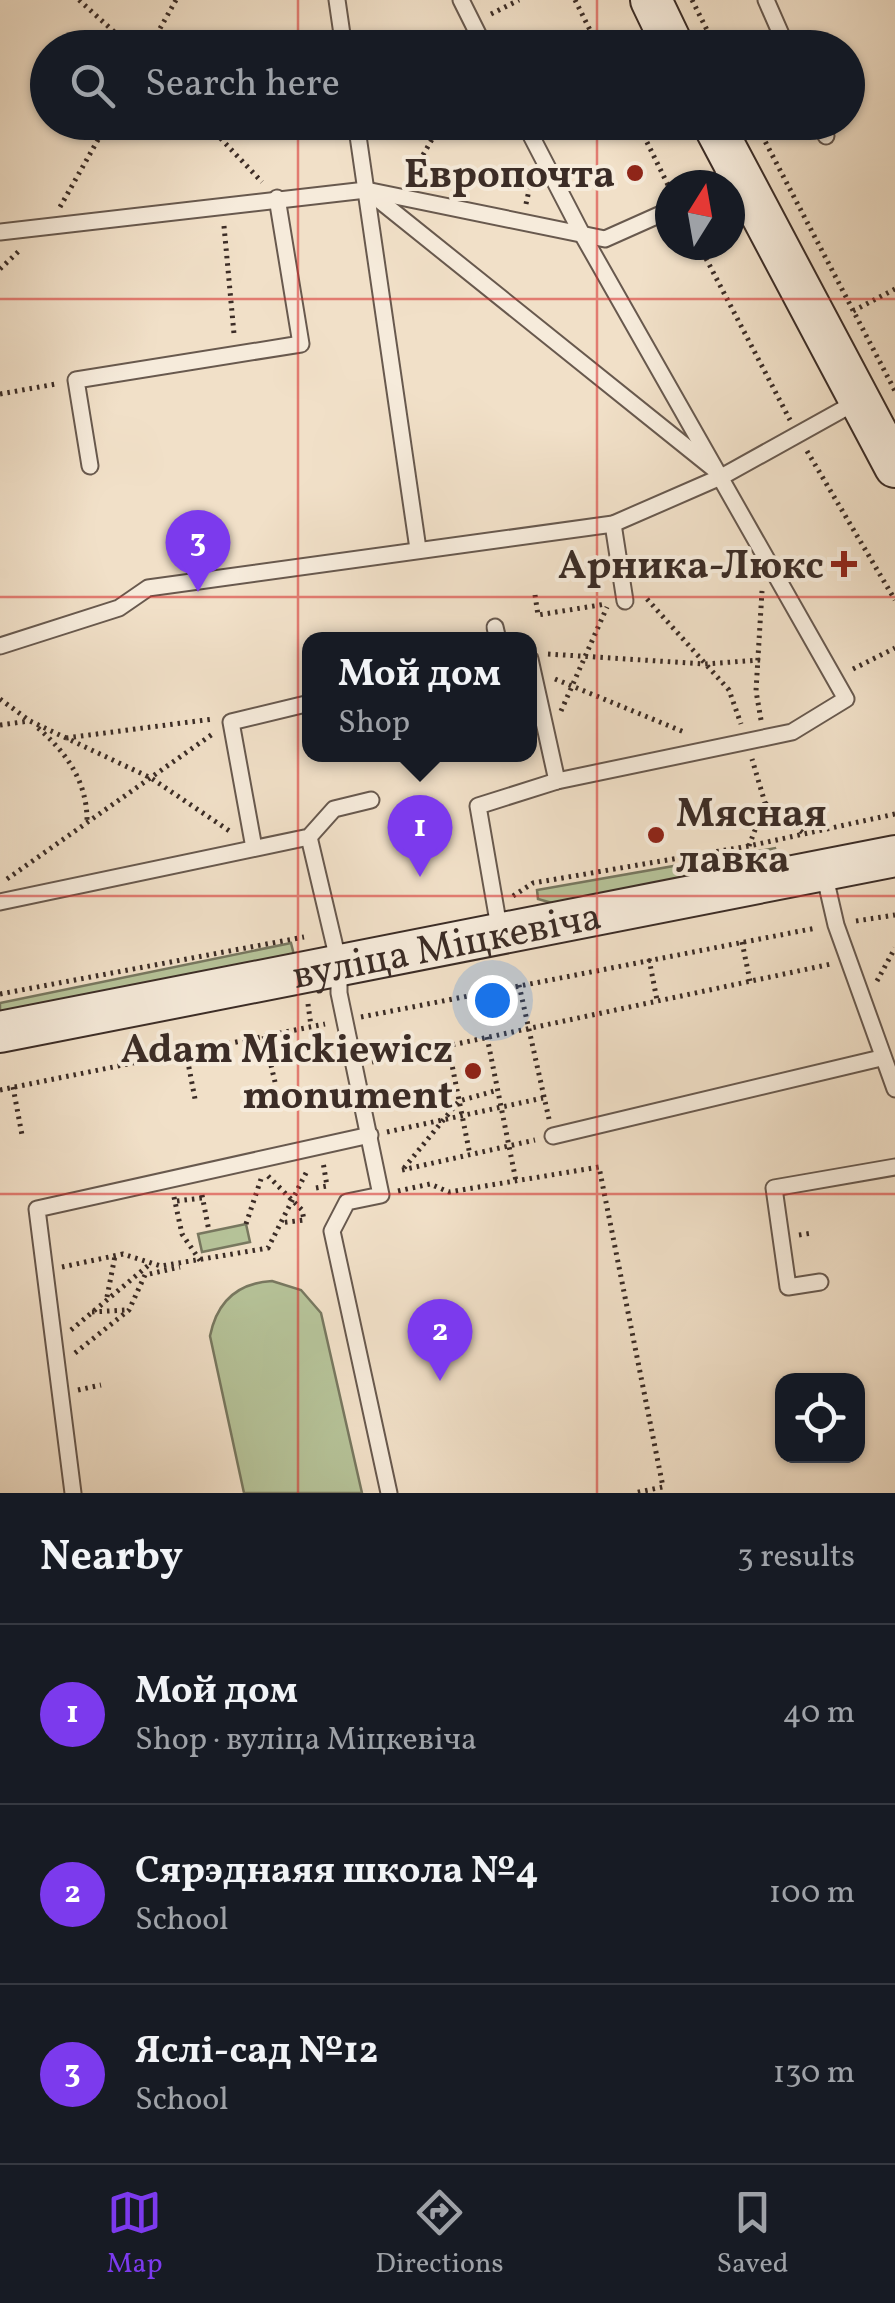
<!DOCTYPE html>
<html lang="en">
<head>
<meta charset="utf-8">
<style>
	:root { --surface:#171b24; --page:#20242c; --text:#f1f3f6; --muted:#9ea1a6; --line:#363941; --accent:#7c3aed }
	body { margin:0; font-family:Vollkorn,serif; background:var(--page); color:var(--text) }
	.controls { position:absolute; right:30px; bottom:30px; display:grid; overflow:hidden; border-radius:20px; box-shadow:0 2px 8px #0004 }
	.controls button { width:90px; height:90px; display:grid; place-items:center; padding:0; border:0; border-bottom:2px solid var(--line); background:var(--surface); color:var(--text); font:50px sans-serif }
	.compass { position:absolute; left:655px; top:170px; width:90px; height:90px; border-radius:50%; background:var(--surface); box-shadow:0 2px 8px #0004; rotate:11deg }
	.you { position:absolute; left:492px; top:1000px; width:35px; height:35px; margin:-25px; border:8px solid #fff; border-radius:50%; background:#1a73e8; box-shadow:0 0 0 15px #1a73e833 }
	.badge { display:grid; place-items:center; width:65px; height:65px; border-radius:50%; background:var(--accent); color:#fff; font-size:32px; font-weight:700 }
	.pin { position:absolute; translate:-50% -82px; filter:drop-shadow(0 2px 5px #0008) }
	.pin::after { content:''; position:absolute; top:52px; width:35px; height:30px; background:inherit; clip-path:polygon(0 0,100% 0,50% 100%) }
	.popup { position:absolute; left:302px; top:632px; width:235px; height:130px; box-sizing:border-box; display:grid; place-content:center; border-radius:20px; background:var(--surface); filter:drop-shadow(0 2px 8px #0005); font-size:32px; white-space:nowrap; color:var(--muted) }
	.popup b { font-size:38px; color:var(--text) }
	.popup::after { content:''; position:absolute; left:50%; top:100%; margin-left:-20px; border:20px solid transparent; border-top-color:var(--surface) }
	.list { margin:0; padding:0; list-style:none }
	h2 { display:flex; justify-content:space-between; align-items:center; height:130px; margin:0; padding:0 40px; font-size:42px }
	h2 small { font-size:32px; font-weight:400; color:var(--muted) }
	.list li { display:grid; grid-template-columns:65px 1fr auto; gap:30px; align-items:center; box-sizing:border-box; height:180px; padding:0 40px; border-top:2px solid var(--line) }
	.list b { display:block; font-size:38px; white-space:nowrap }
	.list p { margin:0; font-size:32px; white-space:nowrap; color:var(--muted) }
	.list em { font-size:32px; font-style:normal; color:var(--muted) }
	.icon { flex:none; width:55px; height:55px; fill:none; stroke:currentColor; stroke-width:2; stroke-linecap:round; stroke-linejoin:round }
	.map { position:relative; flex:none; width:895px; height:1493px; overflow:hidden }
	.search { position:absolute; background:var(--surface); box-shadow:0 2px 8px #0004; left:30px; right:30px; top:30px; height:110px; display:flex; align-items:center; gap:25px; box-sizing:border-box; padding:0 35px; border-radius:55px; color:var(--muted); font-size:38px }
	.sheet { height:670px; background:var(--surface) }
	nav { display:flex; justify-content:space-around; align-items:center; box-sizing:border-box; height:140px; border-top:2px solid var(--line); background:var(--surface); font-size:28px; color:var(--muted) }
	nav a { display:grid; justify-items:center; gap:5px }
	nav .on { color:var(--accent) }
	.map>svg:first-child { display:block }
	.green { fill:#b6c399; stroke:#787860; stroke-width:2.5 }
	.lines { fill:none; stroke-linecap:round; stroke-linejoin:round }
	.service-casing { stroke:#68594e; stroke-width:19 }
	.secondary-casing { stroke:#3b2c26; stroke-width:44 }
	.path { stroke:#3b2c26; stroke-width:5; stroke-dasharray:2.5 5; stroke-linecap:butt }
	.service { stroke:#f6ebdb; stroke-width:15 }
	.secondary { stroke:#f6ebdb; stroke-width:40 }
	.grid { fill:none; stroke:#d62828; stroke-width:2.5; stroke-opacity:0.55 }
	.poi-dot { fill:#8f2418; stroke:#f6ebdb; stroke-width:4 }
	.labels { text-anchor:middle; stroke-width:8; stroke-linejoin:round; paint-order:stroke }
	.poi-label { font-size:40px; font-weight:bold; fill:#3b2c26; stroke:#f6ebdb; text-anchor:end }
	.street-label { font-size:40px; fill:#3b2c26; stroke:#f6ebdb }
</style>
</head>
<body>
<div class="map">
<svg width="895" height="1493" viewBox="0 0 895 1493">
	<rect width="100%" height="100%" fill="#f1e0c8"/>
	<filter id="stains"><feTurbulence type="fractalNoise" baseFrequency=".002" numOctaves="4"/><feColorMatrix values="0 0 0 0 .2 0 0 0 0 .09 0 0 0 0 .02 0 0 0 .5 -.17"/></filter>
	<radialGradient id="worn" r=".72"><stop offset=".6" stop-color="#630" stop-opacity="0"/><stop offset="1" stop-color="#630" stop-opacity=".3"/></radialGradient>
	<!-- green -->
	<g class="green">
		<polygon points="776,848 726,874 559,905 538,899 537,890"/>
		<polygon points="291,943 295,959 0,1017 0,1003"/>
		<polygon points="246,1224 250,1242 202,1252 198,1234"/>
		<path d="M272,1281l29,9 20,23 41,180h-118l-34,-157c7,-35 28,-53 62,-55z"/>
	</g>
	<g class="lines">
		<defs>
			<g id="service">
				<polyline points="337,0 344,48"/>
				<polyline points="461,0 485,48"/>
				<polyline points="766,0 787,48"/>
				<polyline points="356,122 418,549"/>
				<polyline points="820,122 826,136"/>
				<polyline points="711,185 735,169"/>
				<polyline points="369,192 714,469"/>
				<polyline points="0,232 366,190 605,239 670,210"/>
				<polyline points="90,466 76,380 301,344 277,198"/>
				<polyline points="613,524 625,601"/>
				<polyline points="495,627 498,640"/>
				<polyline points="0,646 119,608 148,588 613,524 723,476 858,401"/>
				<polyline points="530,659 557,781"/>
				<polyline points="309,837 339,964 339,993 381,1195 347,1202 332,1231 389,1493"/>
				<polyline points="254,848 231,722 310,703"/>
				<polyline points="824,873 836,925 895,1089"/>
				<polyline points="0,902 309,837 334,809 371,800"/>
				<polyline points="500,933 478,806 557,781 792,732 846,699 582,234 524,122"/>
				<polyline points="553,1136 881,1058"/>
				<polyline points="820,1282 788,1287 774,1188 895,1167"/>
				<polyline points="73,1493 37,1209 370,1135"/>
			</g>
			<g id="secondary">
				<polyline points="651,0 674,48"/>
				<polyline points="712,122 895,467"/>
				<path id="s1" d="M0,1032l895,-176"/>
			</g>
		</defs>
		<!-- service casing -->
		<use href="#service" class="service-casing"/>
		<!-- secondary casing -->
		<use href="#secondary" class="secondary-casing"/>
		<!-- path -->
		<g class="path">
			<polyline points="79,0 132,48"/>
			<polyline points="575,0 599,48"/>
			<polyline points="692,0 716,48"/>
			<polyline points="491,14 519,0"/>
			<polyline points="149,48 176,0"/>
			<polyline points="205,122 262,182"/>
			<polyline points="637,122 670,189"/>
			<polyline points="755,122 895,391"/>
			<polyline points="408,181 442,122"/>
			<polyline points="526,204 531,181"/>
			<polyline points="60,207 108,122"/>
			<polyline points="224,226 234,334"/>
			<polyline points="699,245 790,420"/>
			<polyline points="0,269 19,251"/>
			<polyline points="853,311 895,289"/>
			<polyline points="0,394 56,384"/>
			<polyline points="807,451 895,600"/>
			<polyline points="535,595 538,615 606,604"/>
			<polyline points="647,599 729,690 741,724"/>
			<polyline points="548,654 705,664 760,660"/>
			<polyline points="853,669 895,648"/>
			<polyline points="555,679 684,732"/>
			<polyline points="0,699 30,721 151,778 231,832"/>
			<polyline points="561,711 607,607"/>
			<polyline points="761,720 756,691 762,591"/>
			<polyline points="0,725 29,721"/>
			<path d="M38,728c29,25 50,55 49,95"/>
			<polyline points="66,738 213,719"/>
			<polyline points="765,803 806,835"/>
			<polyline points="749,846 765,803 752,759"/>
			<polyline points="7,879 214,733"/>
			<polyline points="513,896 533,883 749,846 895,814"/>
			<polyline points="856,921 895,915"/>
			<polyline points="742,942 750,981"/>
			<polyline points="649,959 657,1000"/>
			<polyline points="877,981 895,948"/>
			<polyline points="519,985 549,1119"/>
			<polyline points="0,994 304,937"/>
			<polyline points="308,1004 311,1026"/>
			<polyline points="361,1017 816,928"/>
			<polyline points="264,1036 275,1082"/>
			<polyline points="487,1037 516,1181"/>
			<polyline points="448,1045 470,1155"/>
			<polyline points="186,1052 195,1099"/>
			<polyline points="372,1062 831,964"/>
			<polyline points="13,1087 22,1135"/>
			<polyline points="0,1090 325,1024"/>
			<polyline points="387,1132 543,1098"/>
			<polyline points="404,1168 459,1101 498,1090"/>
			<polyline points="402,1170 535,1140"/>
			<polyline points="268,1176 302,1210 304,1220 280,1223"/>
			<polyline points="316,1188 327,1186 323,1162"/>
			<polyline points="398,1191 430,1184 449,1192 599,1167 663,1487 634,1493"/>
			<polyline points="202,1195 209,1231"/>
			<polyline points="174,1197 182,1234 201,1262"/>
			<polyline points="177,1201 202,1198"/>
			<polyline points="246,1224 261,1179"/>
			<polyline points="799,1235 812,1233"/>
			<polyline points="62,1267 123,1254 161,1266 268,1248 308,1169"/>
			<polyline points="107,1297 115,1256"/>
			<polyline points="92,1312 126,1310"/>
			<polyline points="71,1330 150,1264"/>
			<polyline points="75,1353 129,1310 145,1275 180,1267"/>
			<polyline points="78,1390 101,1385"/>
		</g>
		<!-- service -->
		<use href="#service" class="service"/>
		<!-- secondary -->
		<use href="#secondary" class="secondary"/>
	</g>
	<!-- grid -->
	<path class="grid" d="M298,0v48M597,0v48M298,122v1371M597,122v1371M0,299h895M0,597h895M0,896h895M0,1194h895"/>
	<!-- markers -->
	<g class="poi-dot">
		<circle cx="635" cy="173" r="10"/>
		<path d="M839 549h10v10h10v10h-10v10h-10v-10h-10v-10h10z"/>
		<circle cx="656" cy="835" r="10"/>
		<circle cx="473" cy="1071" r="10"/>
	</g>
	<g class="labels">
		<!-- poi labels -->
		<g class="poi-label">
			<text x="615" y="187">Европочта</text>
			<text x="824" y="578">Арника-Люкс</text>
			<text x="676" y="826" text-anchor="start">Мясная<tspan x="676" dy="46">лавка</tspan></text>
			<text x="453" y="1062">Adam Mickiewicz<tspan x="453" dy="46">monument</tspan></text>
		</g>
		<!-- street labels -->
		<g class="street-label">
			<text dy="14" stroke="none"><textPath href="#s1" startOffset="455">вуліца Міцкевіча</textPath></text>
		</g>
	</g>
	<rect width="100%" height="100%" filter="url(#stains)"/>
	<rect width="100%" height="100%" fill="url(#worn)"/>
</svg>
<div class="controls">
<button><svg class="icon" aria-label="locate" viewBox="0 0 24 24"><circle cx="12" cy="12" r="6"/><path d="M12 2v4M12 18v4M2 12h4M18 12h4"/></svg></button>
</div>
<svg class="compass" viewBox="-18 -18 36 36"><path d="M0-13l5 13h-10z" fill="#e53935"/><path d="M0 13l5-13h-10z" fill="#9ea1a6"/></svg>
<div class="you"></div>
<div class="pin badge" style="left:420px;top:877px">1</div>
<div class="popup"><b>Мой дом</b>Shop</div>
<div class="pin badge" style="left:440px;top:1381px">2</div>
<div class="pin badge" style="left:198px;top:592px">3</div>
<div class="search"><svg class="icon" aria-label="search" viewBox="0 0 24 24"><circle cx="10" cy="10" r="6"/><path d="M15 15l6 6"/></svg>Search here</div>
</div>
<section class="sheet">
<h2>Nearby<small>3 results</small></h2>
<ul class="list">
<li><span class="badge">1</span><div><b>Мой дом</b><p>Shop · вуліца Міцкевіча</p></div><em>40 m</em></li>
<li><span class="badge">2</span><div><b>Сярэднаяя школа №4</b><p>School</p></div><em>100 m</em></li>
<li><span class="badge">3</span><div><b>Яслі-сад №12</b><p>School</p></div><em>130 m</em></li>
</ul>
</section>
<nav>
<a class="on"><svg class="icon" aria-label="map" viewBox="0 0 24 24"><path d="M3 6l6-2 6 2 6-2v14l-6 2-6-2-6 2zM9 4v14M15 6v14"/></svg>Map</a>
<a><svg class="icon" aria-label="directions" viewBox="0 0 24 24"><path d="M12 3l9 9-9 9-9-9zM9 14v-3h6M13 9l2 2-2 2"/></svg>Directions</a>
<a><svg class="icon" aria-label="saved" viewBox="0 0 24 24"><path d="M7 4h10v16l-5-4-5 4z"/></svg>Saved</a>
</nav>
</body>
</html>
